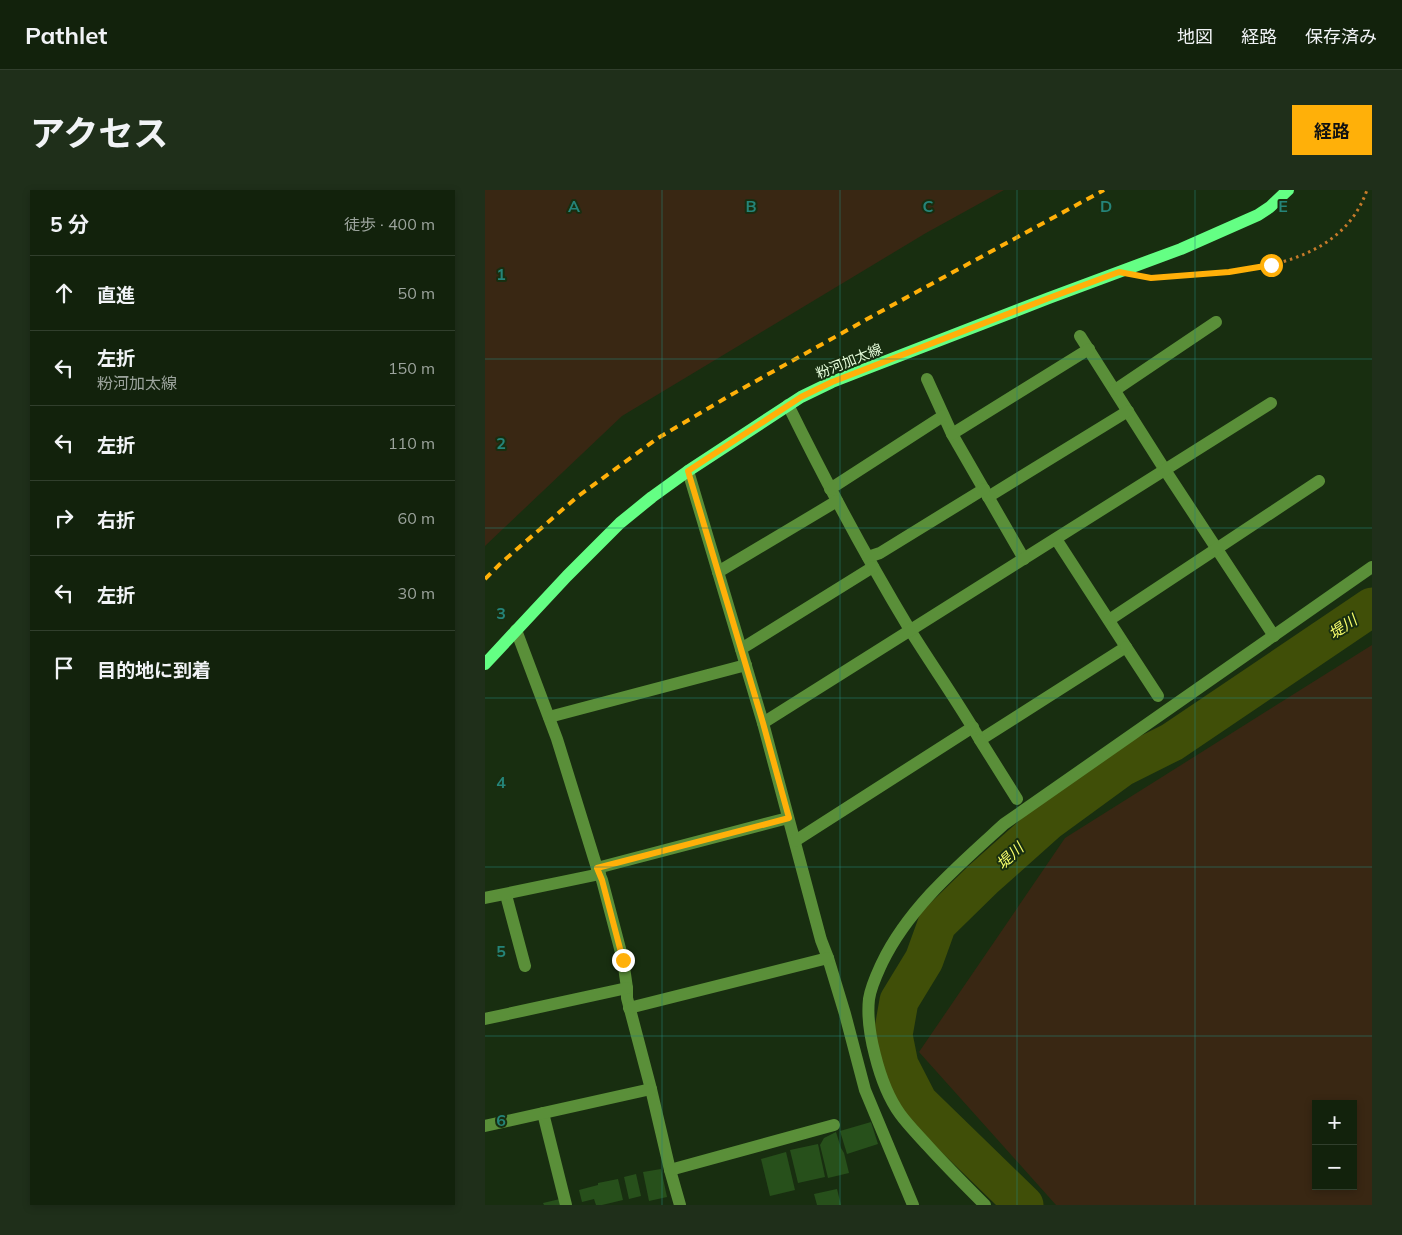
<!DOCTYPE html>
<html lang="ja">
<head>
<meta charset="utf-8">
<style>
	:root { --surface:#12220c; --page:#1f2f1a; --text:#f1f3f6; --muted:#9ca49d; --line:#313f2d; --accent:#ffb009 }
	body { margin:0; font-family:Mulish,"Noto Sans JP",sans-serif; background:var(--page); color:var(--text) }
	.controls { position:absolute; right:15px; bottom:15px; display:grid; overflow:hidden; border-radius:0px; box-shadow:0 2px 8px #0003 }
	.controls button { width:45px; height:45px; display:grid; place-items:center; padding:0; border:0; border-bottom:1px solid var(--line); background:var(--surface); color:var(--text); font:25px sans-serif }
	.stop { position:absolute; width:15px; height:15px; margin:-11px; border:4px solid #ffb009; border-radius:50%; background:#fff }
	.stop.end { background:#ffb009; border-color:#fff; box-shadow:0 1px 5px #0008 }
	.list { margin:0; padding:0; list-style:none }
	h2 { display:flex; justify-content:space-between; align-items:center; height:65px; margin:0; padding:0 20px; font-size:21px }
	h2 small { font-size:16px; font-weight:400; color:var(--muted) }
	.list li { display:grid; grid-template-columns:32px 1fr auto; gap:15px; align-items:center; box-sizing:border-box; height:75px; padding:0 20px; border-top:1px solid var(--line) }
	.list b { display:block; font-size:19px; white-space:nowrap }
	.list p { margin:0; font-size:16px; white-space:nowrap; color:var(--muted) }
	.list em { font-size:16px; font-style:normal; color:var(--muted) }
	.icon { flex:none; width:28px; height:28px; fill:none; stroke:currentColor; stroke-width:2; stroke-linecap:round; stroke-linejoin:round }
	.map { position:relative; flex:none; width:887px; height:1015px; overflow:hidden; border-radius:0px }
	header { display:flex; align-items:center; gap:30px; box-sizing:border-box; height:70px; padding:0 25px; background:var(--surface); border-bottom:1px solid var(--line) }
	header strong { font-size:24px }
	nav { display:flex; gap:28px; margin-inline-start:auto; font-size:18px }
	.intro { display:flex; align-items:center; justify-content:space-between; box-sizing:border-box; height:120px; padding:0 30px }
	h1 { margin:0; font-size:35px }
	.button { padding:12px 22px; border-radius:0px; background:var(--accent); color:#111; font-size:18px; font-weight:700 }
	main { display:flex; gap:30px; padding:0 30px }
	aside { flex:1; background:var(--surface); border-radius:0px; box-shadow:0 2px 8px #0003 }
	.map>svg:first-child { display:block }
	.green { fill:#392713; fill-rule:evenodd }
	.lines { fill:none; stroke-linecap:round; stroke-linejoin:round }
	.river { stroke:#404f08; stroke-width:39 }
	.building { fill:#27501b }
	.path { stroke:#c67b2a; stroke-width:3; stroke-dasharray:2.5 4; stroke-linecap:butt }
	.minor { stroke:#5a8f39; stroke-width:12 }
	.major { stroke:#64ff84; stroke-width:12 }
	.rail { stroke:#ffb009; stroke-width:4; stroke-dasharray:8 6; stroke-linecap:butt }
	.route { stroke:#ffb009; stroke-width:6 }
	.grid { fill:none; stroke:#258479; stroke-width:1; stroke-opacity:0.55 }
	.labels { text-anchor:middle; stroke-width:4; stroke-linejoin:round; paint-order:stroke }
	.street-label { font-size:14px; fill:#e8ffdd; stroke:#182e10 }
	.water-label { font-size:15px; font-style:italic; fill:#f9ff6b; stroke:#182e10 }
	.grid-label { font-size:16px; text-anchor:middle; font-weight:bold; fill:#258479; stroke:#182e10; stroke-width:4; stroke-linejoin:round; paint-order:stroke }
</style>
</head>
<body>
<header>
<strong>Pathlet</strong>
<nav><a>地図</a><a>経路</a><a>保存済み</a></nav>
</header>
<div class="intro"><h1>アクセス</h1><a class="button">経路</a></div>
<main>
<aside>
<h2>5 分<small>徒歩 · 400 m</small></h2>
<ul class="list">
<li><svg class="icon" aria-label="ahead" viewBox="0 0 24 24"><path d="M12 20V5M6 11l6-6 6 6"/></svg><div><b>直進</b></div><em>50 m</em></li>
<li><svg class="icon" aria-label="left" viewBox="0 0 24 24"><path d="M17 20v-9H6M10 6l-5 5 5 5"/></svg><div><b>左折</b><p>粉河加太線</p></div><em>150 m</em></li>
<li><svg class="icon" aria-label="left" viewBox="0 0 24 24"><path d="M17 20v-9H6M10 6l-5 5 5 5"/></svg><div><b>左折</b></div><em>110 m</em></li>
<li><svg class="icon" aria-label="right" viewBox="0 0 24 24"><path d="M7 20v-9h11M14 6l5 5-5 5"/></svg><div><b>右折</b></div><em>60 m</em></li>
<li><svg class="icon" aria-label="left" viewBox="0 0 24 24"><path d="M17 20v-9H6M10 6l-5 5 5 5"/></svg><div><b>左折</b></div><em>30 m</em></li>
<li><svg class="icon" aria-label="arrive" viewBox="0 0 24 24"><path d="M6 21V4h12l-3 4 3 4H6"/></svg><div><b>目的地に到着</b></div></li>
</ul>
</aside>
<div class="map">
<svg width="887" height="1015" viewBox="0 0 887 1015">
	<rect width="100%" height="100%" fill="#182e10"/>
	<!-- green -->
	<g class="green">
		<polygon points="0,0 519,0 441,43 137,226 0,356"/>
		<path d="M887,455v560h-316l-137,-153 146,-214zM831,914h37v82h-37z"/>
	</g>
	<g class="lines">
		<!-- river -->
		<polyline class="river" points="539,1015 433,912 414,875 408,845 414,811 439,770 452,734 498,689 563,631 637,577 687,552 887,417"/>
	</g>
	<!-- building -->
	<g class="building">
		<polygon points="386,932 393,954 362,964 355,941"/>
		<polygon points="351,942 356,958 359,963 364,983 343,988 335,955 339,948"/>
		<polygon points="333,954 340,987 313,993 305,960"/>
		<polygon points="301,962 310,1000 285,1006 276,969"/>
		<polygon points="176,979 182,1007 164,1011 158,982"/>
		<polygon points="151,984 156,1006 144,1009 139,987"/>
		<polygon points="133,989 138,1010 117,1015 111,1015 109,1009 97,1012 94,1000 113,995 113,993"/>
		<polygon points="352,999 356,1015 332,1015 329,1004"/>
		<polygon points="75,1009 77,1015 59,1015 58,1013"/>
	</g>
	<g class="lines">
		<!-- path -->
		<path class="path" d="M670,88c73,-6 183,-4 212,-88"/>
		<!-- minor -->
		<g class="minor">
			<polyline points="595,146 680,280 789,446"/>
			<polyline points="442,189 467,244 539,369"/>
			<polyline points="630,200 731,132"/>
			<path d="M303,215c38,77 78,152 122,225 23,37 48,72 70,110l146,-93 -70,-108"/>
			<polyline points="467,244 604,159"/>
			<polyline points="203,281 278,533 336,750 343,768 360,824 380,900 428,1015"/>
			<polyline points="345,299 458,226"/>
			<polyline points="503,307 643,221"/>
			<polyline points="383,367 395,363 499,299"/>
			<polyline points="233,382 352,311"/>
			<polyline points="624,430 834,291"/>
			<polyline points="31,440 72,549 112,678 117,690 138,770 142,798 142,808 166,899 185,980 195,1015"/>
			<polyline points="641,457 673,506"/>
			<polyline points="256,459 388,377"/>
			<polyline points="64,527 261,475"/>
			<polyline points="278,533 786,213"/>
			<polyline points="495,550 532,609"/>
			<polyline points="310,651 488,537"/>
			<polyline points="112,678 303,628"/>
			<polyline points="21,705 40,776"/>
			<polyline points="0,708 115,684"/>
			<polyline points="144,818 343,768"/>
			<polyline points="0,829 142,798"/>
			<polyline points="58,923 81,1015"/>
			<polyline points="0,936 166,899"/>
			<polyline points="185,980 349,935"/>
			<path d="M500,1015c-20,-20 -39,-39 -58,-60 -9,-10 -19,-20 -27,-31 -13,-18 -20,-39 -25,-59 -5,-19 -8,-38 -6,-56 2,-13 8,-25 13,-36 27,-56 77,-98 122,-139l368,-257"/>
		</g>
		<!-- major -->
		<polyline class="major" points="0,474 82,386 135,333 167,307 203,281 316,207 347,192 383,178 564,108 696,59 773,25 785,17 803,0"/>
		<!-- rail -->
		<polyline class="rail" points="0,389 16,373 92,307 173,248 244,206 393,123 619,0"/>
	</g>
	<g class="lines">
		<!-- route -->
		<polyline class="route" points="138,770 117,690 112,678 304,628 278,533 203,281 316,207 347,192 564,108 634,82 666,88 744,82 786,75"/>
	</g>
	<!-- grid -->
	<path class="grid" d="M177,0v1015M355,0v1015M532,0v1015M710,0v1015M0,169h887M0,338h887M0,508h887M0,677h887M0,846h887"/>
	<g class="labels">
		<!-- street labels -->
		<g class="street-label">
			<text transform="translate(364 171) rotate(-22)" y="5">粉河加太線</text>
		</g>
		<!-- water labels -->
		<g class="water-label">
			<text transform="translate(858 437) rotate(-34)" y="5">堤川</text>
			<text transform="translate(525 666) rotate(-43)" y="5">堤川</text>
		</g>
	</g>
	<g class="grid-label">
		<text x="89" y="22">A</text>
		<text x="266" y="22">B</text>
		<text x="443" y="22">C</text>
		<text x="621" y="22">D</text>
		<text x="798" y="22">E</text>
		<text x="16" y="90">1</text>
		<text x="16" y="259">2</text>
		<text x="16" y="429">3</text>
		<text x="16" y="598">4</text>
		<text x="16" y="767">5</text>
		<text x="16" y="936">6</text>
	</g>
</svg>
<div class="controls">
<button>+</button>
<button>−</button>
</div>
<div class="stop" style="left:786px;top:75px"></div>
<div class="stop end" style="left:138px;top:770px"></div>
</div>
</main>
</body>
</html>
